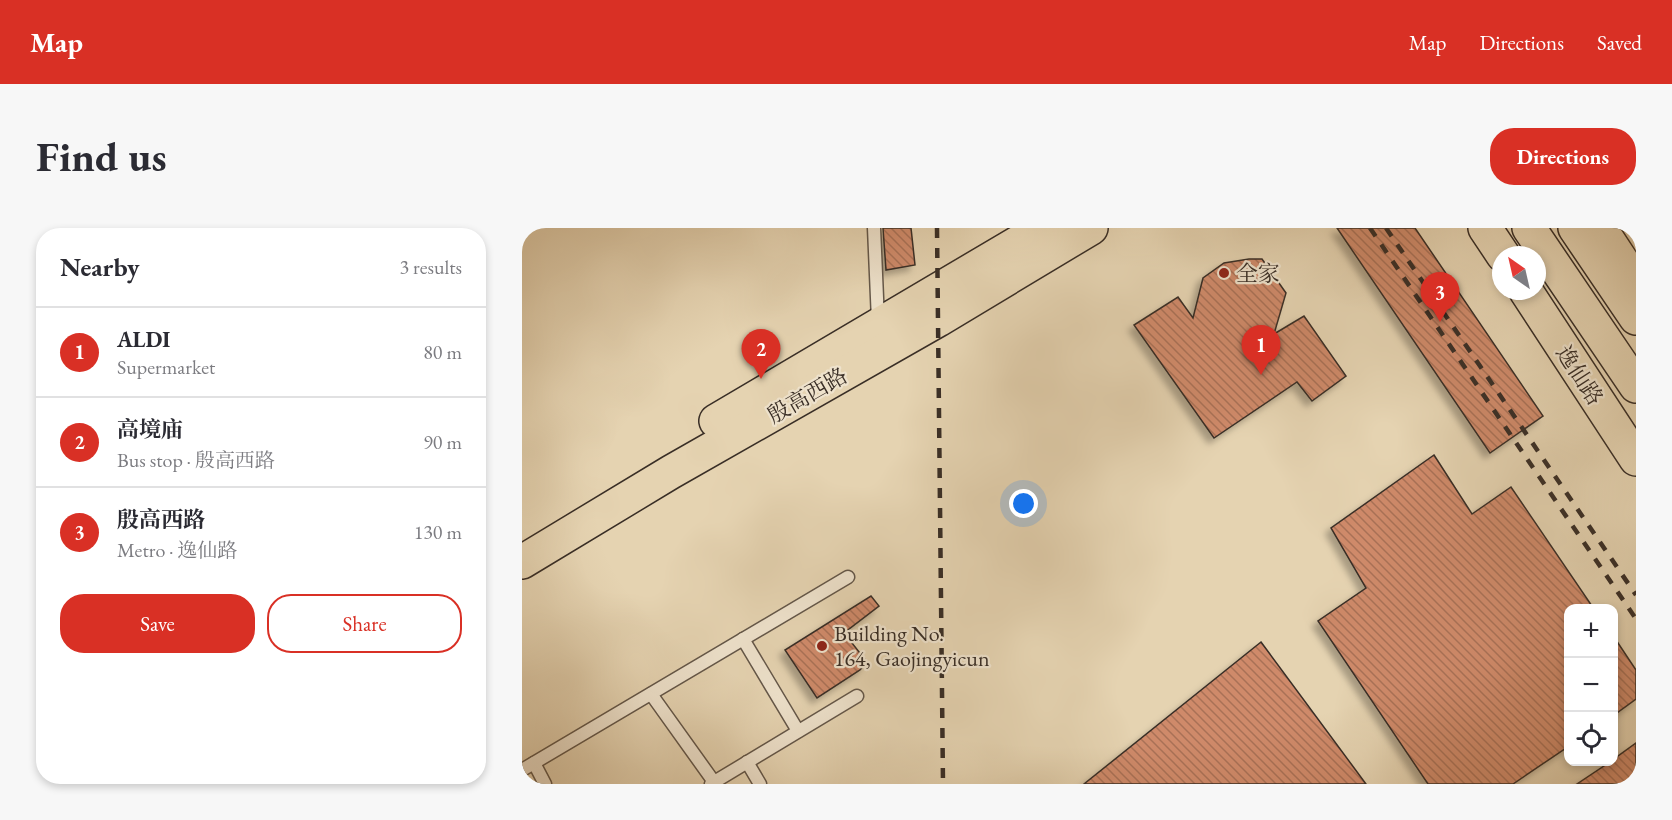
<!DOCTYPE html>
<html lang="en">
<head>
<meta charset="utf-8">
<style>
	:root { --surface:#fff; --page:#f7f7f7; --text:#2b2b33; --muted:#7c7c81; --line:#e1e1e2; --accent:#d93025 }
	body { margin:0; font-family:"EB Garamond","Noto Serif SC",serif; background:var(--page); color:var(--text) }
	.controls { position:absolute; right:18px; bottom:18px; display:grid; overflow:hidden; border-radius:12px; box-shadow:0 3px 9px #0003 }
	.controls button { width:54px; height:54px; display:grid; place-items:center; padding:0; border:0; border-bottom:2px solid var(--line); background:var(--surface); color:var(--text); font:30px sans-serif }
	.compass { position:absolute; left:970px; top:18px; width:54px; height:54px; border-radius:50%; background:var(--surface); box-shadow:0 3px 9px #0003; rotate:326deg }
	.you { position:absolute; left:502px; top:276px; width:21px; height:21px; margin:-15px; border:4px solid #fff; border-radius:50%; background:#1a73e8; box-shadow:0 0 0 9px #1a73e833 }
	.badge { display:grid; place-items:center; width:39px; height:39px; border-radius:50%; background:var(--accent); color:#fff; font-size:20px; font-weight:700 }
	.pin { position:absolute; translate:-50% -50px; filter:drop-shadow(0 2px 3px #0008) }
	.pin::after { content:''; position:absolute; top:32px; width:21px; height:18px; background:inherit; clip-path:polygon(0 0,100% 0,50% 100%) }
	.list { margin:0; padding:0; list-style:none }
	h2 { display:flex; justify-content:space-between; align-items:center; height:78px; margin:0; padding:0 24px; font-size:26px }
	h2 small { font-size:20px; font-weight:400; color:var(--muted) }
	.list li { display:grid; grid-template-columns:39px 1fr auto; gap:18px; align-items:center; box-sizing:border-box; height:90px; padding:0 24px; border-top:2px solid var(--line) }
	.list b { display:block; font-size:22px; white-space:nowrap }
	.list p { margin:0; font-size:20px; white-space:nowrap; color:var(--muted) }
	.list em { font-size:20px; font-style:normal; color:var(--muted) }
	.actions { display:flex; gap:12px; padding:18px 24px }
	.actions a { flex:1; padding:14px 0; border:2px solid var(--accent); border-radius:24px; text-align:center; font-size:21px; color:var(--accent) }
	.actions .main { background:var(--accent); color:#fff }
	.icon { flex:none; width:33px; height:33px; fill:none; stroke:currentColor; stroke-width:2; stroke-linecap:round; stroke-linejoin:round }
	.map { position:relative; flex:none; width:1114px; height:556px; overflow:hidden; border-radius:24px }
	header { display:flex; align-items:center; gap:36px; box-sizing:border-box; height:84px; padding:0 30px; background:var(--accent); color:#fff }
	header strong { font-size:28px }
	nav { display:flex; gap:33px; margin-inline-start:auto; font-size:21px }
	.intro { display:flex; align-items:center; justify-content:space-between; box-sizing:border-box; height:144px; padding:0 36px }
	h1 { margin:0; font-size:42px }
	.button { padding:15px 27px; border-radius:24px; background:var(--accent); color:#fff; font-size:21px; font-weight:700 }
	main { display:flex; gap:36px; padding:0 36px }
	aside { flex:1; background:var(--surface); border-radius:24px; box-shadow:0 3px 9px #0003 }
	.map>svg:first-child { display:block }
	.building { fill:url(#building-back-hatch); stroke:#392e26; stroke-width:1.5; filter:url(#shadow) }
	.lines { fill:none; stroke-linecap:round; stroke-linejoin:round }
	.lane-casing { stroke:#645749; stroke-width:15 }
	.primary-casing { stroke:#392e26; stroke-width:36 }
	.highway-casing { stroke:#392e26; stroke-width:36 }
	.lane { stroke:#eee2cc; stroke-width:12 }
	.primary { stroke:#e5d3b1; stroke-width:33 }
	.highway { stroke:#e5d3b1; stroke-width:33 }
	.rail { stroke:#392e26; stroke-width:4.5; stroke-dasharray:10 10; stroke-linecap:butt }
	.poi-dot { fill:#8f2418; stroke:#eee2cc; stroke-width:2 }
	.labels { text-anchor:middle; stroke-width:4.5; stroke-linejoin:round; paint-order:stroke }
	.poi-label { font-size:22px; fill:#392e26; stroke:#eee2cc; text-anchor:start }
	.street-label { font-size:22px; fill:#392e26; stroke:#eee2cc }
</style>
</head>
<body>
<header>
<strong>Map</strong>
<nav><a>Map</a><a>Directions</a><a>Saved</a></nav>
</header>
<div class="intro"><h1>Find us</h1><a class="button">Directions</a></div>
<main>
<aside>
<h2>Nearby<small>3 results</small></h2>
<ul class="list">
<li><span class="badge">1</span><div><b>ALDI</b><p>Supermarket</p></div><em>80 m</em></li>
<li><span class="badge">2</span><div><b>高境庙</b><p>Bus stop · 殷高西路</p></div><em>90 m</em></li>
<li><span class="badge">3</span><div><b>殷高西路</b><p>Metro · 逸仙路</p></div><em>130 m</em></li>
</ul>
<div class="actions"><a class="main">Save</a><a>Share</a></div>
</aside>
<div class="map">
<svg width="1114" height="556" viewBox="0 0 1114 556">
	<defs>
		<pattern id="building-back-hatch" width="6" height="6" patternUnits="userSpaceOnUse" patternTransform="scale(1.5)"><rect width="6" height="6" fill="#cf8a6a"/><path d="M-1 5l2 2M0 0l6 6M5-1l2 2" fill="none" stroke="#a97157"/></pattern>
		<filter id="shadow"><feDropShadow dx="-5.5" dy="5.5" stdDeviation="3" flood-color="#0004"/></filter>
	</defs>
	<rect width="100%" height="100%" fill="#e5d3b1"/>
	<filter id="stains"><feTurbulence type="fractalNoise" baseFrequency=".00333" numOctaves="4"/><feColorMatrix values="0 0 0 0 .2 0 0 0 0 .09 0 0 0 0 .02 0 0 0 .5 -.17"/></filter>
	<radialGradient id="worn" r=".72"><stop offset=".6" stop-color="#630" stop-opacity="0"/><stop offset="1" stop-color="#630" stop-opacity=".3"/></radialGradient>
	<!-- building -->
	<g class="building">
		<polygon points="361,0 389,0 393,37 364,42"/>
		<polygon points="815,0 893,0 1021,188 968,225"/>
		<polygon points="727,31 740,31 764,65 752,106 782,88 824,148 790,173 775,154 692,210 612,97 656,69 671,90 681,50 702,35"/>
		<polygon points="912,227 950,286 989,259 1072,381 1047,381 1047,518 991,556 906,556 796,393 844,360 809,300"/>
		<polygon points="349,368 357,378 322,405 345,434 338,442 295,470 263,422"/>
		<polygon points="1092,409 1114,442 1114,471 1092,487"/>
		<polygon points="739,414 844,556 562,556"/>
		<polygon points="1114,515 1114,556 1055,556 1088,534 1092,534 1092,531"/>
	</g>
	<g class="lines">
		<defs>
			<g id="lane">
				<polyline points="352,0 356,93"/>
				<polyline points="221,411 276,503"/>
				<polyline points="129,466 192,554"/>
				<polyline points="225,534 238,556"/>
				<polyline points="12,535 23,556"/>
				<polyline points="0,542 326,349"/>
				<polyline points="189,556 335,468"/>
			</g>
			<g id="primary">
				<polyline points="963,0 981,27"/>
				<polyline points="1078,0 1114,55"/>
				<polyline points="1004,63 1114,231"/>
				<polyline points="194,193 521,0"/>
				<polyline points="0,334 149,244 416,92 569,0"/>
			</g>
			<g id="highway">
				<polyline points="1007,0 1114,158"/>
				<polyline points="1053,0 1114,90"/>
			</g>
		</defs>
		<!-- lane casing -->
		<use href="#lane" class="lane-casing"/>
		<!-- primary casing -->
		<use href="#primary" class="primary-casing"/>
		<!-- highway casing -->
		<use href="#highway" class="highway-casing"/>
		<!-- lane -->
		<use href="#lane" class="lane"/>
		<!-- primary -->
		<use href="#primary" class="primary"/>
		<!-- highway -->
		<use href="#highway" class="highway"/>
		<!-- rail -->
		<g class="rail">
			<polyline points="415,0 421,556"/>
			<polyline points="848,0 1114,391"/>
			<polyline points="864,0 1114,367"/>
		</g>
	</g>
	<!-- markers -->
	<g class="poi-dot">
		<circle cx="702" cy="45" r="6"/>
		<circle cx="300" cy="418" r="6"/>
	</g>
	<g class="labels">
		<!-- poi labels -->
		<g class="poi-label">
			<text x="714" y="53">全家</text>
			<text x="312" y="413">Building No.<tspan x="312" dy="25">164, Gaojingyicun</tspan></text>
		</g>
		<!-- street labels -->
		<g class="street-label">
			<text transform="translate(1058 147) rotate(57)" y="8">逸仙路</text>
			<text transform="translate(285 167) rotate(-30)" y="8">殷高西路</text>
		</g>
	</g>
	<rect width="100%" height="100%" filter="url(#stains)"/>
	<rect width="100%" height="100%" fill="url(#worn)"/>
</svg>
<div class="controls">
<button>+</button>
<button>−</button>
<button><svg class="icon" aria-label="locate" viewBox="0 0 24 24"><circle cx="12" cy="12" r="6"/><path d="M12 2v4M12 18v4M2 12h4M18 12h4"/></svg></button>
</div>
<svg class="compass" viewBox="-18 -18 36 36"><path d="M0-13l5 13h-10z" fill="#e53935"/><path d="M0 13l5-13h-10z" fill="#7c7c81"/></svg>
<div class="you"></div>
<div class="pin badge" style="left:739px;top:147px">1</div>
<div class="pin badge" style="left:239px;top:151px">2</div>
<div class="pin badge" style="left:918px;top:94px">3</div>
</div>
</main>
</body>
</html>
